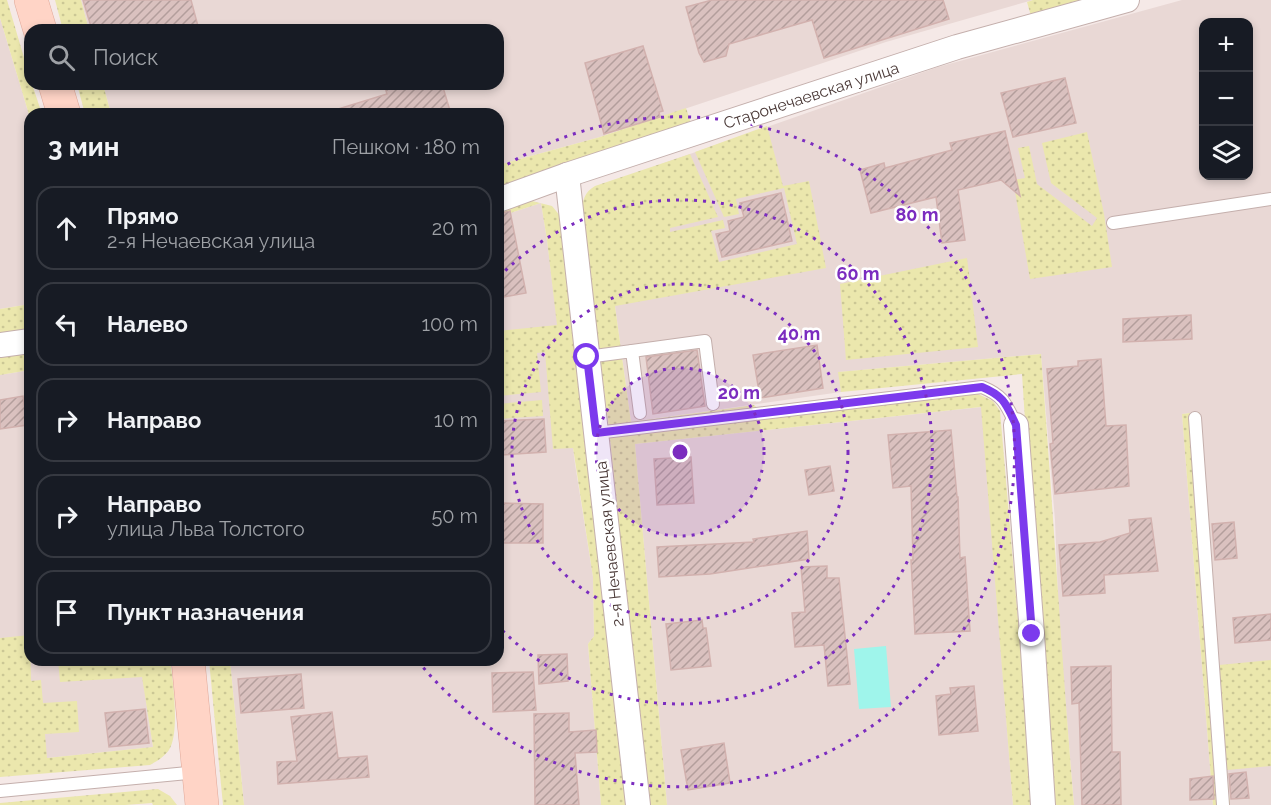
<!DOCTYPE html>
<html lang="ru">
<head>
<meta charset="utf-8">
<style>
	:root { --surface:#171b24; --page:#20242c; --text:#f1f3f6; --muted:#9ea1a6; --line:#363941 }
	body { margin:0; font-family:Raleway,sans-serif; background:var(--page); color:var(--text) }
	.controls { position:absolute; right:18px; top:18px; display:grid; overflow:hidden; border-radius:12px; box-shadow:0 3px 9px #0003 }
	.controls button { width:54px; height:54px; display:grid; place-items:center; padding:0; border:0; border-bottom:2px solid var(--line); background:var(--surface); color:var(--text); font:30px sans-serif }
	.stop { position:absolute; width:18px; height:18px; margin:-14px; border:4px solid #7c3aed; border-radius:50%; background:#fff }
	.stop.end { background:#7c3aed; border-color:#fff; box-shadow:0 2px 6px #0008 }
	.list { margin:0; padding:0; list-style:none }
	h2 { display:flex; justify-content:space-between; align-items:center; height:78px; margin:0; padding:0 24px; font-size:26px }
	h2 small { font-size:20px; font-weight:400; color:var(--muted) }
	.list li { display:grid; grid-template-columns:39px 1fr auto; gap:18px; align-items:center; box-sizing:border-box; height:84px; margin:0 12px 12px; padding:0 12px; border:2px solid var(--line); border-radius:18px }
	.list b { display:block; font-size:22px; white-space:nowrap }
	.list p { margin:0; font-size:20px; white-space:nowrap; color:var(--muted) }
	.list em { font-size:20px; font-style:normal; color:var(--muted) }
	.icon { flex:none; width:33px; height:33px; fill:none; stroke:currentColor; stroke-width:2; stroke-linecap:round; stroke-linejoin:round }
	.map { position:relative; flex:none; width:1271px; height:805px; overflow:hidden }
	.search { position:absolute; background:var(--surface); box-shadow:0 3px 9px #0003; left:24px; top:24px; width:480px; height:66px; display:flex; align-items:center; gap:15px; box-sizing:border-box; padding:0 21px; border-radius:18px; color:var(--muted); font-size:22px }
	.panel { position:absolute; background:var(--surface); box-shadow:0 3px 9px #0003; left:24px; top:108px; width:480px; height:558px; border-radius:18px }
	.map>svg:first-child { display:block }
	.residential { fill:#e9d8d5; fill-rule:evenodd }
	.grass { fill:url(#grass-dots) }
	.water { fill:#9ff5eb }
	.building { fill:url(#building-hatch); stroke:#d2b1ae; stroke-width:1.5 }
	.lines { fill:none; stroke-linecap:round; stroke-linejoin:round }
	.lane-casing { stroke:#c4afac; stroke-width:14 }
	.street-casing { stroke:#c4afac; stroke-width:26 }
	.secondary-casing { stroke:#e1a99a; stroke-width:34 }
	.lane { stroke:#fff; stroke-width:12 }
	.street { stroke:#fff; stroke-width:24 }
	.secondary { stroke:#ffd4c6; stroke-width:33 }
	.route { stroke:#7c3aed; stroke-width:8 }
	.ring { fill:none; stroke:#7b2cbf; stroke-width:3; stroke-dasharray:3 6 }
	.labels { text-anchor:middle; stroke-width:5; stroke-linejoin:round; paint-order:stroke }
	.street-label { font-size:16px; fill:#483735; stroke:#fff }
	.centre { fill:#7b2cbf; stroke:#fff; stroke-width:3 }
	.ring-label { font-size:18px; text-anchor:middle; font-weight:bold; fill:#7b2cbf; stroke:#fff; stroke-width:5; stroke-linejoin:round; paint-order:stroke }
</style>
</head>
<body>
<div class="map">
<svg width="1271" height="805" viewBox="0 0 1271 805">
	<defs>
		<pattern id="grass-dots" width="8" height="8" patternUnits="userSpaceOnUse" patternTransform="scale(1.5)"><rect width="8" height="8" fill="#ebe7ad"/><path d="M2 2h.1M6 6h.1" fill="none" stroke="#cbc795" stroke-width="1.8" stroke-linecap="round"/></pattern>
		<pattern id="building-hatch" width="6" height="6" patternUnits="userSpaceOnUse" patternTransform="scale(1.5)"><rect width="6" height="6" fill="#dac1bf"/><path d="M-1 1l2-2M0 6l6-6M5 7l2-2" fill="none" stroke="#b39e9c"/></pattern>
	</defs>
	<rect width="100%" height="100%" fill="#f5e9e7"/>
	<!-- residential -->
	<g class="residential">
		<polygon points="81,0 1033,0 886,42 600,137 498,165 498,114 111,114 103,84 498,84 498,30 89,30"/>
		<path d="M1182,0h89v805h-41l-31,-393 -17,2 31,391h-139l-15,-182 -4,-103 -14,-166 -202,18 2,20 -210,30 -16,-116 -2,-125 325,-114zM1204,22h44v154h-44z"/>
		<polygon points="0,18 30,118 30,304 0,309"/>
		<polygon points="541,203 547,240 575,464 593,577 594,636 588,644 601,805 244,805 230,660 498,660 498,217"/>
		<polygon points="30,370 30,660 140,660 153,747 0,763 0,375"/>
		<polygon points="982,407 1013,805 667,805 635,444"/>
	</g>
	<!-- grass -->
	<g class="grass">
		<polygon points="0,0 7,0 30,78 30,84 32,84 42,114 30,114 30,118 0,18"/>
		<polygon points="55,0 81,0 89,30 63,30"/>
		<polygon points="1033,0 1095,0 1031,16 1027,2"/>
		<polygon points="77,84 103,84 111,114 85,114"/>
		<polygon points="686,108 692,126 498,191 498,165 600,137"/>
		<path d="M767,126l16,60 26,-5 17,87 -211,38 16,116 123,-17 16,14 208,-25 15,7 7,10 34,394h-21l-32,-398 -346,37 32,361h-20l-38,-376 -26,-201c-1,-16 -4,-33 12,-42l95,-32 28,63 -48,11v4l53,-12 2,8 -14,3 8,31 78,-18 -13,-56 -48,11 3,15 -15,3 -29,-65z"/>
		<polygon points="1087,132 1104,214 1112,267 1030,279 1013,180 1025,178 1018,148 1029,146 1037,184 1092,226 1097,218 1051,183 1042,143"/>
		<polygon points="532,201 552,206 561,217 626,805 601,805 588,644 594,636 593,577 573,448 553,449 545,352 537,353 541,392 498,396 498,331 557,325 547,240 541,203 498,217 498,210"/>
		<polygon points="967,258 978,347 846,360 840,284"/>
		<polygon points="30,304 30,330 0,334 0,309"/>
		<polygon points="30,351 30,370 0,375 0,355"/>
		<path d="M1041,354c12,150 20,301 33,451h-24l-28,-431 -181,18 -3,-20z"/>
		<polygon points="542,400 543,416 498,419 498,404"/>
		<polygon points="1199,412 1219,665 1271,660 1271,766 1227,770 1230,805 1213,805 1182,414"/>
		<path d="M30,635l1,46 10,-1 2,23 34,-2 2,31 -34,2 2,24 106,-11 -11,-70 -82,5 -2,-22h112c3,20 10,73 -1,90 -5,7 -12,11 -19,15l-150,12v-139z"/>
		<polygon points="209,660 230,660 244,805 223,805"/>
		<polygon points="158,789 170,796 177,805 153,805 152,803 125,805 0,805 0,803"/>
	</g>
	<!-- water -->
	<polygon class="water" points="886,646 891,707 859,709 854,649"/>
	<!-- building -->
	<g class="building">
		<polygon points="83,0 191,0 199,30 92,30"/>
		<polygon points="712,0 943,0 949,19 824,58 812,20 729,44 726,56 704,62 699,53 686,7"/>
		<polygon points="643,46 663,111 659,112 660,117 604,134 585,63"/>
		<polygon points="1065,78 1076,123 1013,137 1001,93"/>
		<polygon points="384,84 442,84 451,114 338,114 338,109 387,94"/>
		<polygon points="1005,131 1020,196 1001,180 958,190 965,240 942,243 936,197 871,213 860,170 884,163 885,168 952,150 950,143"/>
		<polygon points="781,193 792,241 722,257 716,234 730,231 728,221 744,217 740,203"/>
		<polygon points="510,211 526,293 498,298 498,214"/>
		<polygon points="1191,315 1192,339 1123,342 1123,319"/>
		<polygon points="817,345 823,388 760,398 753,355"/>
		<polygon points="697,350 705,406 653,414 646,357"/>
		<polygon points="1101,359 1106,426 1126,425 1129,486 1055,494 1050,444 1053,443 1047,369 1078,366 1078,361"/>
		<polygon points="23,396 27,425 0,429 0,400"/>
		<polygon points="544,419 546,452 501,455 499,421"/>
		<polygon points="951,430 957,497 958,497 960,558 965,557 970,631 915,634 911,560 913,560 911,486 893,488 888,435"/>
		<polygon points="691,457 694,503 657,505 654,459"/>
		<polygon points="830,466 834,491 809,495 805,470"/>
		<polygon points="498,503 543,504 543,543 498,543"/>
		<polygon points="1151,518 1158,571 1104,575 1105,593 1063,596 1059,545 1100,542 1130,533 1129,520"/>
		<polygon points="1234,522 1237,558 1215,560 1212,524"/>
		<polygon points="807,531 809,559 710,574 659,577 657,547 754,542 753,539"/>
		<polygon points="827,566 827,578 839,578 850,684 828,686 824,645 795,647 792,613 805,612 801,567"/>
		<polygon points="1271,614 1271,640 1235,643 1233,618"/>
		<polygon points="702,620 703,628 706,628 711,666 671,670 666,624"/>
		<polygon points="567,654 568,681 539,684 538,655"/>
		<polygon points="1111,666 1112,752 1120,752 1121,805 1082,805 1079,703 1072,704 1071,667"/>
		<polygon points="533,672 536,710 493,712 492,673"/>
		<polygon points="301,674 304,708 241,713 238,679"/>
		<polygon points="974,686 978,731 939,735 936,696 951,694 950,688"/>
		<polygon points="145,709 149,743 109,747 105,713"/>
		<polygon points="332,712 338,758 367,756 369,777 278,784 277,762 297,761 291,717"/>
		<polygon points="569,713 569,732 596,730 597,752 575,753 579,805 535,805 534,714"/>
		<polygon points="724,743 730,783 688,790 681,750"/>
		<polygon points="1246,772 1249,798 1231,799 1229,774"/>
		<polygon points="1213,776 1214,799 1190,800 1190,779"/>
	</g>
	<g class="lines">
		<defs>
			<g id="lane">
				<polyline points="1113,223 1271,199"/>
				<polyline points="632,351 705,341 713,404"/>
				<polyline points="587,357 632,351 640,413"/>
				<polyline points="1195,418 1223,805"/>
				<path d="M596,433l386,-46c22,9 24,17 34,38"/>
				<polyline points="0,791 198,772"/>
			</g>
			<g id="street">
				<polyline points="567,175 638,805"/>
				<polyline points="498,200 567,175 957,47 1127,0"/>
				<polyline points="0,345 30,341"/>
				<polyline points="1016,425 1032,634 1043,805"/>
			</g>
			<g id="secondary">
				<polyline points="31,0 40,30"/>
				<polyline points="55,84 64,114"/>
				<polyline points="188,660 202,805"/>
			</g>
		</defs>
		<!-- lane casing -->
		<use href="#lane" class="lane-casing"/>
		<!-- street casing -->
		<use href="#street" class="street-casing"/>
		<!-- secondary casing -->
		<use href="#secondary" class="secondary-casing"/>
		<!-- lane -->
		<use href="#lane" class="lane"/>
		<!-- street -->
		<use href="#street" class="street"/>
		<!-- secondary -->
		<use href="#secondary" class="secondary"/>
	</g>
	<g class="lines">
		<!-- route -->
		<path class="route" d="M587,357l9,76 386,-46c22,9 24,17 34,38l16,209"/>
	</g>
	<!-- distance rings -->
	<circle cx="680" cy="452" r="84" fill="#7b2cbf" fill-opacity=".12"/>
	<g class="ring">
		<circle cx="680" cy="452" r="84"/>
		<circle cx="680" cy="452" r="168"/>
		<path d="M499 277A252 252 0 1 1 499 627"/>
		<path d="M500 169A335 335 0 1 1 418 661"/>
	</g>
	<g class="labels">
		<!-- street labels -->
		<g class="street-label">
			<text transform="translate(811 95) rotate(-18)" y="6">Старонечаевская улица</text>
			<text transform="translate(609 544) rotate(-96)" y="6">2-я Нечаевская улица</text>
		</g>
	</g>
	<circle cx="680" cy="452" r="9" class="centre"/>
	<g class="ring-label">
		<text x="917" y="221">80 m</text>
		<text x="858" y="280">60 m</text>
		<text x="799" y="340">40 m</text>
		<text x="739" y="399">20 m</text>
	</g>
</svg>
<div class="controls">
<button>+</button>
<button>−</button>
<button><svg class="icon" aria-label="layers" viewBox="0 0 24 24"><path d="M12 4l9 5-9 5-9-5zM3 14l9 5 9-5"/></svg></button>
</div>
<div class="stop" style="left:587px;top:357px"></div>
<div class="stop end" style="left:1032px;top:634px"></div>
<div class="search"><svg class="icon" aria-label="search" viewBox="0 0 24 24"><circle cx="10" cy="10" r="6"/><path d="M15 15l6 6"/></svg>Поиск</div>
<section class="panel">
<h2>3 мин<small>Пешком · 180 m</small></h2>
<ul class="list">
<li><svg class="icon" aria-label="ahead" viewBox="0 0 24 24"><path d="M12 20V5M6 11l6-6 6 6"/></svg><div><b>Прямо</b><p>2-я Нечаевская улица</p></div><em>20 m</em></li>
<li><svg class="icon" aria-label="left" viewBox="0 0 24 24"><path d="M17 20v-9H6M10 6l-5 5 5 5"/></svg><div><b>Налево</b></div><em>100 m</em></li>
<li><svg class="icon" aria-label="right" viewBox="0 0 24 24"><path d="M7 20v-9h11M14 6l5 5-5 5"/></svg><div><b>Направо</b></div><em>10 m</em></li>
<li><svg class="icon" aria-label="right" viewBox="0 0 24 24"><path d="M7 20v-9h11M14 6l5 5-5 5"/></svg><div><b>Направо</b><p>улица Льва Толстого</p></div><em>50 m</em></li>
<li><svg class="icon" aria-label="arrive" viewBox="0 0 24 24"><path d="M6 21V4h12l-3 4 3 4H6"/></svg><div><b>Пункт назначения</b></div></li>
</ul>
</section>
</div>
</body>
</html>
